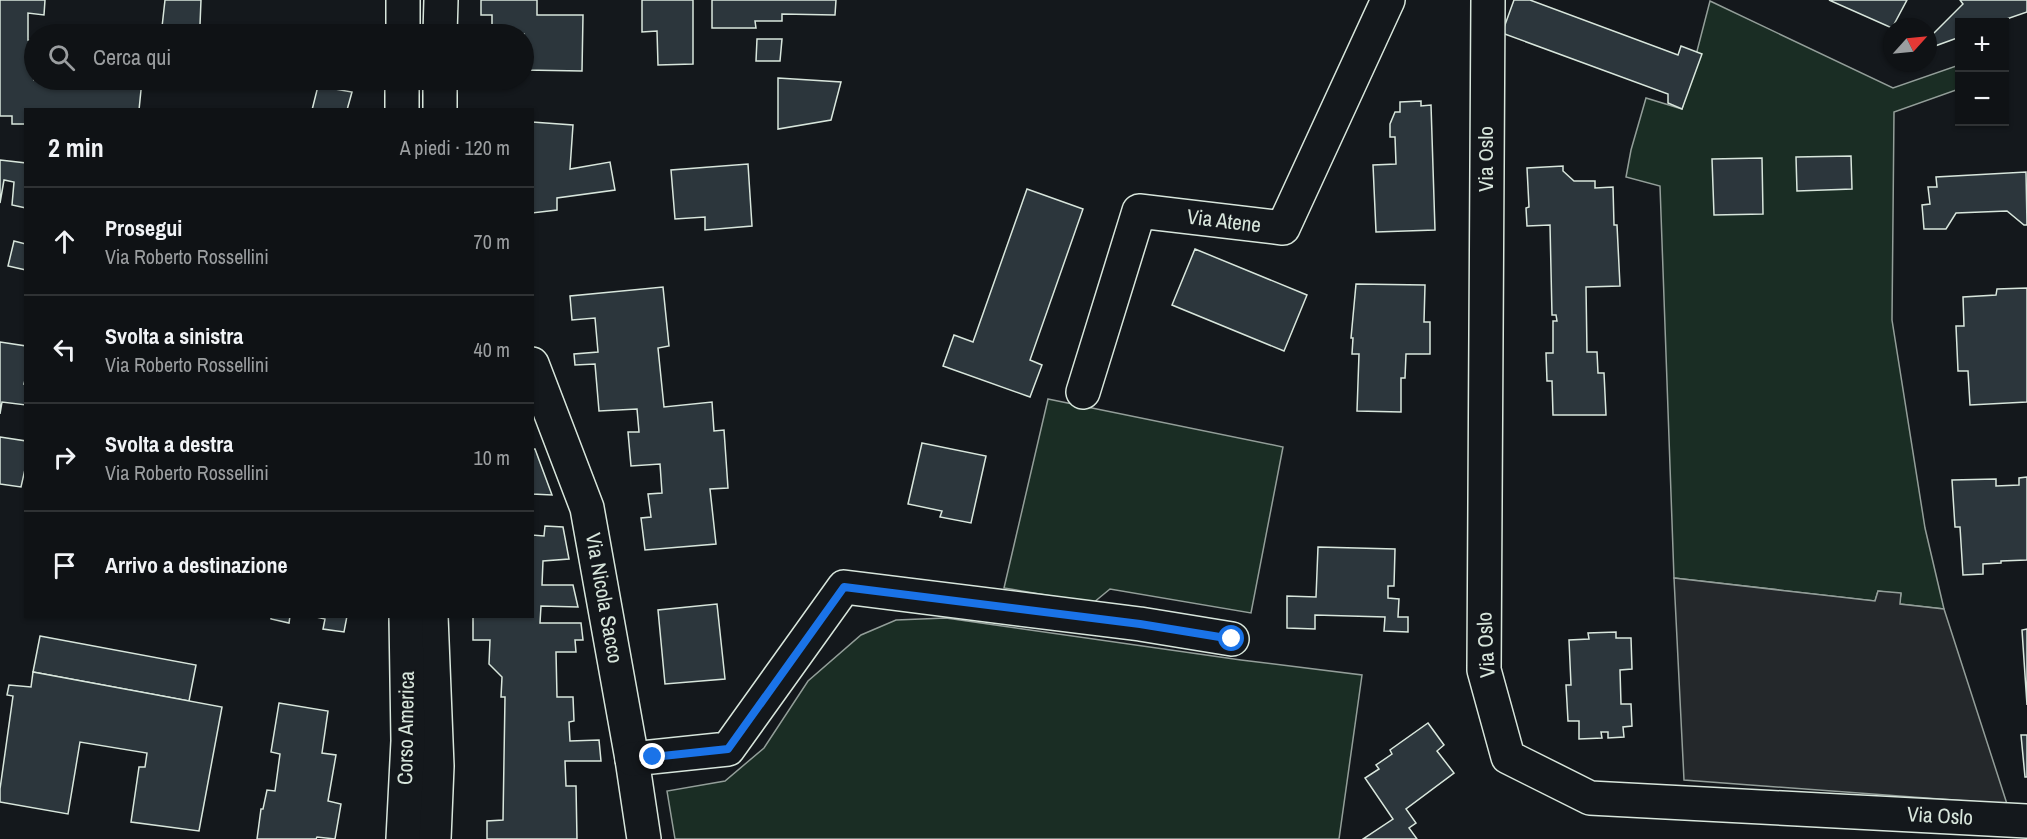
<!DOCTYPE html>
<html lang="it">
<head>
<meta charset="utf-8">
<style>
	:root { --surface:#0f1215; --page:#1d2022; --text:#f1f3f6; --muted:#9b9ea0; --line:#2f3234 }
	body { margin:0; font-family:"Archivo Narrow",sans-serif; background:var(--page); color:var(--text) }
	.controls { position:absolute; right:18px; top:18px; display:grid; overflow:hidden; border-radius:0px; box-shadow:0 2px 4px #0004 }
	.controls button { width:54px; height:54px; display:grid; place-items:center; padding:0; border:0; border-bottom:2px solid var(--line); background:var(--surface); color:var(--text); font:30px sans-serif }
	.compass { position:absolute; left:1883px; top:18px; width:54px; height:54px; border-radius:50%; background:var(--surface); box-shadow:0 2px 4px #0004; rotate:63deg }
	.stop { position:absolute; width:18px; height:18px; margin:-14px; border:4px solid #1a73e8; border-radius:50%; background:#fff }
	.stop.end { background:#1a73e8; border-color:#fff; box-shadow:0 2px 6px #0008 }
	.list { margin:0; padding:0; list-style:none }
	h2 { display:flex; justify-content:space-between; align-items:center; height:78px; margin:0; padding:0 24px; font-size:26px }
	h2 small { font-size:20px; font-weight:400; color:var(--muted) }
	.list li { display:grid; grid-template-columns:39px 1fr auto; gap:18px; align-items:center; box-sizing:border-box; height:108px; padding:0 24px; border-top:2px solid var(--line) }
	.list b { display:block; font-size:22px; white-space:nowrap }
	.list p { margin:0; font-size:20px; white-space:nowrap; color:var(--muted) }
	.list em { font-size:20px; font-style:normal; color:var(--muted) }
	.icon { flex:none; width:33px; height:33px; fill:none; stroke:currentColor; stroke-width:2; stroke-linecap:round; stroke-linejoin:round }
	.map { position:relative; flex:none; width:2027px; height:839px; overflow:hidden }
	.search { position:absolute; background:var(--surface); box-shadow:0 2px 4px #0004; left:24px; top:24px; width:510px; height:66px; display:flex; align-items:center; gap:15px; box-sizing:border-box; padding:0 21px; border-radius:33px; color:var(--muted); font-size:22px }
	.panel { position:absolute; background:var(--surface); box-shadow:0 2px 4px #0004; left:24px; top:108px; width:510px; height:510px; border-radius:0px }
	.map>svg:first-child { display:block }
	.green { fill:#1a2d24; stroke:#939e99; stroke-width:1.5 }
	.parking { fill:#24282b; stroke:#939e99; stroke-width:1.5 }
	.building { fill:#2c363c; stroke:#d8e6dc; stroke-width:1.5 }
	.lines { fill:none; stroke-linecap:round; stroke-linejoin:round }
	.minor-casing { stroke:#d8e6dc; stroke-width:36 }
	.minor { stroke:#14181c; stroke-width:33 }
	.route { stroke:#1a73e8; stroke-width:8 }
	.labels { text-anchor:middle; stroke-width:4.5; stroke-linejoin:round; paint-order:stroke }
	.street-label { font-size:21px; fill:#d8e6dc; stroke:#14181c }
</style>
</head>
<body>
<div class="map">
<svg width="2027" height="839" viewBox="0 0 2027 839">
	<rect width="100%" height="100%" fill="#14181c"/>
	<!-- green -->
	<g class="green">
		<polygon points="1710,1 1893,88 1959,65 1959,89 1894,112 1892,320 1925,528 1944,609 1899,604 1901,594 1878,591 1875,601 1674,578 1660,186 1626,177 1631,150 1646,98 1682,109"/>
		<polygon points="1048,399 1283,447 1251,613 1110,589 1093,603 1004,588"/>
		<polygon points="946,618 1241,660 1362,675 1339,839 675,839 667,791 725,781 764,748 808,681 861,635 896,620"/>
	</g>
	<!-- parking -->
	<polygon class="parking" points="1674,578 1875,601 1878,591 1901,593 1900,604 1944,609 2007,804 1684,780"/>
	<!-- building -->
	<g class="building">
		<polygon points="0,0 45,0 44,15 28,13 28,40 34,41 34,80 142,80 139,110 26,110 26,124 12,124 12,116 0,116"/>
		<polygon points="165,0 201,0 200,25 241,28 241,31 253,32 253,29 288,31 288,33 299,34 146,34 147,25 162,27"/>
		<polygon points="481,0 537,0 537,15 583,15 582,71 524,70 524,34 492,34 492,15 481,15"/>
		<polygon points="642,0 693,0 693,64 658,65 657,31 642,32"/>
		<polygon points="712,0 836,0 835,15 782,14 782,21 755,21 756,28 712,28"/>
		<polygon points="1514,0 1530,0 1678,55 1681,46 1702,54 1682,109 1668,103 1668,94 1502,33"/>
		<polygon points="1829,0 1907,0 1892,28"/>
		<polygon points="1960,0 2027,0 2027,12 1998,22 1960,22 1960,37 1935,46 1929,38 1963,4"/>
		<polygon points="757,39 782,39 780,61 756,61"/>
		<polygon points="778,78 841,82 831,120 778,129"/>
		<polygon points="318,86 352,92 347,110 312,110"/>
		<polygon points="1421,101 1421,106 1431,105 1435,230 1376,232 1373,165 1396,164 1395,137 1390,137 1390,124 1395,112 1400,112 1400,102"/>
		<polygon points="532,122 573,125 570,169 610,162 615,190 557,198 557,210 532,213"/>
		<polygon points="1851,156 1852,189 1797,191 1796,157"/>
		<polygon points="1762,158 1763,214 1714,215 1712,159"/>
		<polygon points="0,160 26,163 26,208 12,205 14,182 4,180 0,203"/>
		<polygon points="748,164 752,226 705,230 705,217 675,219 671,170"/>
		<polygon points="1563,166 1563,171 1574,181 1595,181 1595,188 1613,187 1614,225 1617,225 1620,286 1586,287 1587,352 1597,352 1598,373 1604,373 1606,415 1553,415 1552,381 1547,381 1546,353 1553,353 1553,321 1557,321 1556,315 1552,315 1550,225 1527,226 1526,208 1529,207 1527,168"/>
		<polygon points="2026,172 2027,225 2024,225 2007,211 1956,213 1946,229 1924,229 1922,205 1930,204 1928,187 1937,187 1936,177"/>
		<polygon points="1027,189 1083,209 1030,360 1042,365 1030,397 943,366 954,335 973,342"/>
		<polygon points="14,241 26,244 26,270 8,266"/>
		<polygon points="1195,249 1307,295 1284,351 1172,305"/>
		<polygon points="1356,284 1425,285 1424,322 1430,322 1430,354 1406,354 1405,378 1401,378 1401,412 1357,411 1359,354 1352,354 1353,338 1351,338"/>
		<polygon points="663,287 669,346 658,348 664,407 712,402 714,431 724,430 728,488 710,489 716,544 645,550 641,518 651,517 648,494 662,493 660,464 631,466 628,432 639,432 637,409 599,411 595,364 575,365 574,354 598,352 595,318 572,320 570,296"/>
		<polygon points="2027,288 2027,402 1970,405 1968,371 1958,371 1956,326 1964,326 1963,297 1996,295 1997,289"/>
		<polygon points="0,342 26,346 26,376 24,384 26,384 26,405 2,402 0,414"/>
		<polygon points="0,437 26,441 26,465 21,487 0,484"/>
		<polygon points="922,443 986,456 971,523 940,517 942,511 908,504"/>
		<polygon points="532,449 535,449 552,495 532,494"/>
		<polygon points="2027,477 2027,560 2001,561 2001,563 1983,564 1983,574 1963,575 1960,527 1955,527 1952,480 1996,479 1996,486 2019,485 2019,478"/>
		<polygon points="545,526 563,527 569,559 543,561 542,585 573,585 578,607 541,606 540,623 581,623 583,640 575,640 576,652 556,652 557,697 573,697 574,721 569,722 570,741 599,740 601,761 565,761 566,786 576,786 577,839 487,839 487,821 503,820 505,697 501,697 502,677 489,664 490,640 473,640 473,616 532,616 532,535 544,536"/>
		<polygon points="1318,547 1395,549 1394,586 1388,586 1388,598 1399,599 1398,617 1408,617 1408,632 1384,631 1385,617 1315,615 1315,629 1287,628 1287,596 1316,597"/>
		<polygon points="717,604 725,679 665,684 658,610"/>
		<polygon points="271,616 290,616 289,623 271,619"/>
		<polygon points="312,616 347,616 344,632 323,629 325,619"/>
		<polygon points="2027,629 2027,705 2022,630"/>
		<polygon points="1616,632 1616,638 1631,638 1632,669 1620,670 1621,704 1631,704 1632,726 1623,727 1624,737 1608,738 1608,732 1601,732 1602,738 1579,739 1579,721 1568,721 1566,685 1571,685 1569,640 1589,639 1588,633"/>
		<polygon points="40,636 196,665 189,701 33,672"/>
		<polygon points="33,672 222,707 199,831 131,822 139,767 145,767 147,753 80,742 68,814 0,802 0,789 13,696 7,695 9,685 31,687"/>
		<polygon points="279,703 328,711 322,753 336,755 328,801 341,804 335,839 317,837 316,839 257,839 261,809 263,809 267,790 275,791 280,754 271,752"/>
		<polygon points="1428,723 1444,745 1437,751 1454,773 1406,809 1416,823 1409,828 1417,839 1363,839 1393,819 1365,778 1379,769 1376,765 1392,754 1390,750"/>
		<polygon points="2021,735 2027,735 2027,777 2025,777"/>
	</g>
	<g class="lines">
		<defs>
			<g id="minor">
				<polyline points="1488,0 1484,670 1508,757 1590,798 2027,821"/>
				<polyline points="403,34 403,0"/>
				<polyline points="440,34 441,0"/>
				<polyline points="402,110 402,80"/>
				<polyline points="440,110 440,80"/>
				<polyline points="532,364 587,508 632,759 644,839"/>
				<polyline points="1083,392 1139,211 1283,228 1388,0"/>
				<polyline points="431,616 437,766 434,839"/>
				<polyline points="632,759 728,749 844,587 1140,624 1232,639"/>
				<polyline points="403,839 408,741 406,616"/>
			</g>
		</defs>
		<!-- minor casing -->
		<use href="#minor" class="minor-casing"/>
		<!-- minor -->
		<use href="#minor" class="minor"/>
	</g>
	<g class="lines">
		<!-- route -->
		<polyline class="route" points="653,757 728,749 844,587 1140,624 1232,639"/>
	</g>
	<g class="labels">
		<!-- street labels -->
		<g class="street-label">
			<text transform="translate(1486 159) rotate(-90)" y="7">Via Oslo</text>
			<text transform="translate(1224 221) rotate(7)" y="7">Via Atene</text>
			<text transform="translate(604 598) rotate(80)" y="7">Via Nicola Sacco</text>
			<text transform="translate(1486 645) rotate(-93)" y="7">Via Oslo</text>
			<text transform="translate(406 728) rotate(-89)" y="7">Corso America</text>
			<text transform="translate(1940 816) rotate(3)" y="7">Via Oslo</text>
		</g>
	</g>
</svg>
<div class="controls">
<button>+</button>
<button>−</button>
</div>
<svg class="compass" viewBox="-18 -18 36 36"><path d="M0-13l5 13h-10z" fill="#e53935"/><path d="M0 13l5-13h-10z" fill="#9b9ea0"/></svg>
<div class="stop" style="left:1232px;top:639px"></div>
<div class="stop end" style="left:653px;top:757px"></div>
<div class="search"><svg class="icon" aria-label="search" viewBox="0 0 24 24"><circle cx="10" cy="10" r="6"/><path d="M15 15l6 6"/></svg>Cerca qui</div>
<section class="panel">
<h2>2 min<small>A piedi · 120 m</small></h2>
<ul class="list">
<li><svg class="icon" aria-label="ahead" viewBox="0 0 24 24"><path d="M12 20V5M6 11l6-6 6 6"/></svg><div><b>Prosegui</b><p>Via Roberto Rossellini</p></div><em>70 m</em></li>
<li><svg class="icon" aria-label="left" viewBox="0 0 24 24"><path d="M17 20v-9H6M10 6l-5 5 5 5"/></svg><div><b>Svolta a sinistra</b><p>Via Roberto Rossellini</p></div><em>40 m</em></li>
<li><svg class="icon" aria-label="right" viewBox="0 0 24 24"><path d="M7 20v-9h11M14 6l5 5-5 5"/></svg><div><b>Svolta a destra</b><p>Via Roberto Rossellini</p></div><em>10 m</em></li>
<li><svg class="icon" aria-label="arrive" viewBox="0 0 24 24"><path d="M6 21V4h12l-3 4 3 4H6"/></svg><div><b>Arrivo a destinazione</b></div></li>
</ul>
</section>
</div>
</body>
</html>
